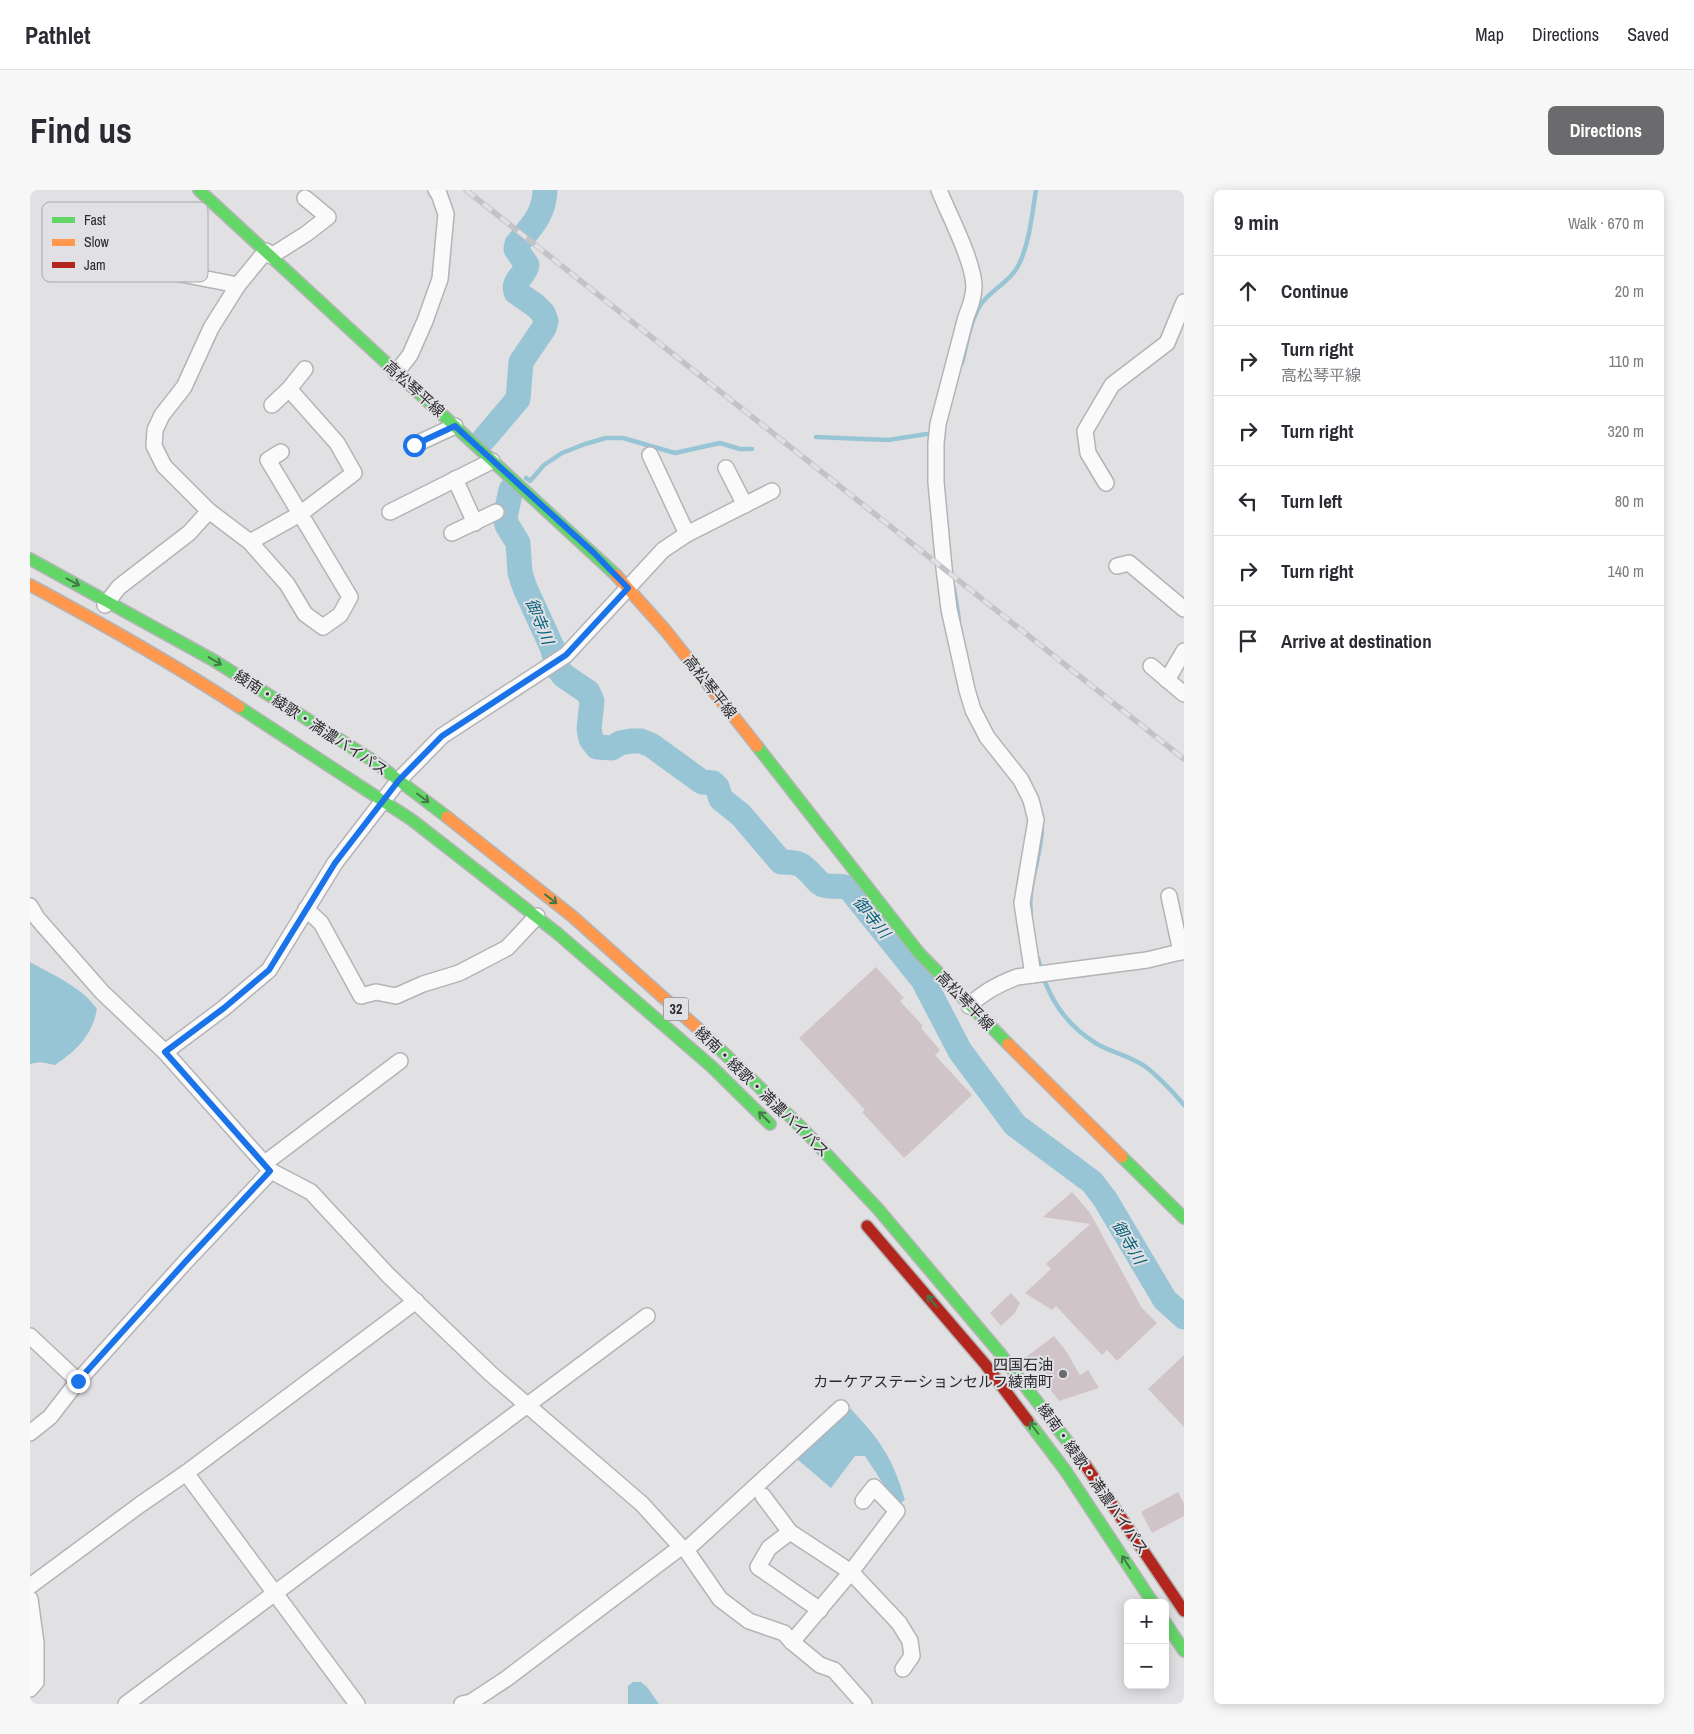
<!DOCTYPE html>
<html lang="en">
<head>
<meta charset="utf-8">
<style>
	:root { --surface:#fff; --page:#f7f7f7; --text:#2b2b33; --muted:#7c7c81; --line:#e1e1e2; --accent:#6b6b6d }
	body { margin:0; font-family:"Archivo Narrow","Noto Sans JP",sans-serif; background:var(--page); color:var(--text) }
	.controls { position:absolute; right:15px; bottom:15px; display:grid; overflow:hidden; border-radius:8px; box-shadow:0 2px 12px #0003 }
	.controls button { width:45px; height:45px; display:grid; place-items:center; padding:0; border:0; border-bottom:1px solid var(--line); background:var(--surface); color:var(--text); font:25px sans-serif }
	.stop { position:absolute; width:15px; height:15px; margin:-11px; border:4px solid #1a73e8; border-radius:50%; background:#fff }
	.stop.end { background:#1a73e8; border-color:#fff; box-shadow:0 1px 5px #0008 }
	.list { margin:0; padding:0; list-style:none }
	h2 { display:flex; justify-content:space-between; align-items:center; height:65px; margin:0; padding:0 20px; font-size:21px }
	h2 small { font-size:16px; font-weight:400; color:var(--muted) }
	.list li { display:grid; grid-template-columns:32px 1fr auto; gap:15px; align-items:center; box-sizing:border-box; height:70px; padding:0 20px; border-top:1px solid var(--line) }
	.list b { display:block; font-size:19px; white-space:nowrap }
	.list p { margin:0; font-size:16px; white-space:nowrap; color:var(--muted) }
	.list em { font-size:16px; font-style:normal; color:var(--muted) }
	.icon { flex:none; width:28px; height:28px; fill:none; stroke:currentColor; stroke-width:2; stroke-linecap:round; stroke-linejoin:round }
	.map { position:relative; flex:none; width:1154px; height:1514px; overflow:hidden; border-radius:8px }
	header { display:flex; align-items:center; gap:30px; box-sizing:border-box; height:70px; padding:0 25px; background:var(--surface); border-bottom:1px solid var(--line) }
	header strong { font-size:24px }
	nav { display:flex; gap:28px; margin-inline-start:auto; font-size:18px }
	.intro { display:flex; align-items:center; justify-content:space-between; box-sizing:border-box; height:120px; padding:0 30px }
	h1 { margin:0; font-size:35px }
	.button { padding:12px 22px; border-radius:8px; background:var(--accent); color:#fff; font-size:18px; font-weight:700 }
	main { display:flex; gap:30px; padding:0 30px }
	aside { flex:1; background:var(--surface); border-radius:8px; box-shadow:0 2px 12px #0003 }
	.map>svg:first-child { display:block }
	.water { fill:#98c5d5 }
	.lines { fill:none; stroke-linecap:round; stroke-linejoin:round }
	.stream { stroke:#98c5d5; stroke-width:4.5 }
	.river { stroke:#98c5d5; stroke-width:25 }
	.building { fill:#d0c4c9 }
	.street-casing { stroke:#b4b4b7; stroke-width:18 }
	.fast-casing { stroke:#b4b4b7; stroke-width:14 }
	.slow-casing { stroke:#b4b4b7; stroke-width:14 }
	.jam-casing { stroke:#b4b4b7; stroke-width:14 }
	.street { stroke:#fafafb; stroke-width:15 }
	.fast { stroke:#63d668; stroke-width:11 }
	.slow { stroke:#ff974d; stroke-width:11 }
	.jam { stroke:#b3261e; stroke-width:11 }
	.rail-casing { stroke:#c3c3c5; stroke-width:5.5 }
	.rail { stroke:#e0e0e5; stroke-width:4; stroke-dasharray:11; stroke-linecap:butt }
	.oneway { stroke:#447848 }
	.route { stroke:#1a73e8; stroke-width:6 }
	.poi-dot { fill:#6b6b6d; stroke:#e0e0e5; stroke-width:2 }
	.labels { text-anchor:middle; stroke-width:4; stroke-linejoin:round; paint-order:stroke }
	.shield { fill:#e0e0e5; stroke:#616164; stroke-width:1 }
	.shield-label { font-size:14px; font-weight:bold; fill:#2b2b2d }
	.street-label { font-size:15px; fill:#2b2b2d; stroke:#e0e0e5 }
	.poi-label { font-size:15px; fill:#2b2b2d; stroke:#e0e0e5; text-anchor:end }
	.water-label { font-size:16px; font-style:italic; fill:#056278; stroke:#e0e0e5 }
	.key { fill:#e0e0e5; stroke:#aaaaae; stroke-width:1 }
	.key-label { font-size:14px; fill:#2b2b2d }
</style>
</head>
<body>
<header>
<strong>Pathlet</strong>
<nav><a>Map</a><a>Directions</a><a>Saved</a></nav>
</header>
<div class="intro"><h1>Find us</h1><a class="button">Directions</a></div>
<main>
<div class="map">
<svg width="1154" height="1514" viewBox="0 0 1154 1514">
	<rect width="100%" height="100%" fill="#e1e1e4"/>
	<!-- water -->
	<g class="water">
		<path d="M0,772c23,13 52,25 67,47 -5,27 -20,41 -42,56l-15,-3 -10,2z"/>
		<path d="M819,1217c31,33 43,49 56,93l-8,5 -32,-49h-10l-24,32 -34,-29z"/>
		<polygon points="603,1492 611,1492 617,1497 629,1514 598,1514 598,1496"/>
	</g>
	<g class="lines">
		<!-- stream -->
		<g class="stream">
			<path d="M932,173c5,-19 8,-42 19,-59 11,-15 32,-24 39,-42 10,-22 12,-48 16,-72"/>
			<polyline points="786,247 858,250 897,244"/>
			<polyline points="496,288 500,291 514,275 532,263 555,254 576,248 593,248 645,263 690,253 710,259 722,259"/>
			<polyline points="924,398 929,430"/>
			<path d="M1001,724c-4,-29 11,-58 11,-87"/>
			<path d="M1008,768c8,37 26,66 59,86 16,9 34,12 49,23 14,11 27,25 38,38"/>
		</g>
		<!-- river -->
		<g class="river">
			<path d="M454,249l34,-40 3,-37 23,-34 2,-7 -3,-8 -7,-7 -20,-14c-4,-12 9,-16 11,-27l-11,-16 1,-5c15,-18 27,-29 28,-54"/>
			<path d="M481,300l-6,27 2,8 11,18 2,30 5,15 27,59 7,23 5,6 24,16 4,9 -3,28 2,10 6,8 15,1 8,-5 11,-2h10l10,4 51,37 11,1 4,4 4,12 20,16 40,47c19,0 21,2 33,15 3,4 5,6 9,8 9,3 20,-1 27,4l73,91 37,71 55,74 77,57 13,17 60,101 19,17"/>
		</g>
	</g>
	<!-- building -->
	<g class="building">
		<polygon points="846,777 874,808 870,811 893,836 891,838 910,860 905,865 942,905 874,968 832,922 835,920 769,848"/>
		<polygon points="1042,1002 1060,1023 1112,1118 1127,1133 1087,1171 1077,1160 1072,1165 1026,1116 1022,1120 995,1103 1021,1079 1016,1074 1060,1034 1013,1027"/>
		<polygon points="981,1103 990,1113 985,1123 971,1136 960,1123"/>
		<polygon points="1024,1146 1036,1161 1050,1185 1058,1180 1069,1198 1029,1211 996,1167"/>
		<polygon points="1154,1165 1154,1237 1118,1199"/>
		<polygon points="1148,1302 1154,1314 1154,1326 1122,1343 1111,1322"/>
	</g>
	<g class="lines">
		<defs>
			<g id="street">
				<path d="M909,0c10,25 34,70 35,96 0,11 -4,21 -8,31l-28,107 -2,19v39l8,86 5,41 18,81 6,20 14,27 34,43 10,20 5,20 -14,83 11,72"/>
				<polyline points="75,55 146,83 208,95"/>
				<polyline points="236,61 208,95 181,138 154,197 132,225 125,240 124,256 134,276 179,321 220,352 257,394 275,424 293,437 310,425 320,407 238,270 251,262"/>
				<polyline points="241,66 276,44 298,27 275,8"/>
				<polyline points="366,183 380,165 395,131 410,89 416,24 409,4 406,0"/>
				<polyline points="242,215 259,199 275,179"/>
				<polyline points="384,255 425,236"/>
				<polyline points="620,265 657,344"/>
				<polyline points="696,278 715,315"/>
				<polyline points="425,289 445,333"/>
				<polyline points="1076,293 1058,263 1055,241 1082,195 1137,153 1154,112"/>
				<polyline points="360,322 462,271"/>
				<polyline points="422,343 466,322"/>
				<polyline points="220,352 270,324 324,283 307,253 259,199"/>
				<polyline points="1087,376 1099,373 1154,419"/>
				<polyline points="75,415 89,397 159,343 179,321"/>
				<polyline points="1121,476 1154,504"/>
				<polyline points="1137,490 1154,461"/>
				<polyline points="1139,706 1151,762"/>
				<polyline points="0,716 7,728 72,802 135,862 241,981 281,1002 358,1085 461,1184 612,1314 651,1357 656,1360 690,1409 719,1431 754,1443 762,1452 790,1475 804,1480 834,1514"/>
				<polyline points="276,719 291,733 331,806 346,802 366,806 393,794 429,783 477,758 507,726"/>
				<path d="M939,816c14,-14 29,-22 48,-29l130,-17 37,-9"/>
				<polyline points="135,862 194,818 239,780 305,673 369,590 412,546 536,465 633,360 657,344 742,301"/>
				<polyline points="235,973 370,871"/>
				<polyline points="0,1146 48,1191"/>
				<polyline points="0,1243 20,1227 48,1191 157,1070 241,981"/>
				<polyline points="156,1283 327,1514"/>
				<polyline points="733,1306 760,1342 821,1382 762,1452"/>
				<polyline points="833,1311 844,1297 867,1321 821,1382 869,1433 880,1451 882,1466 873,1479"/>
				<polyline points="760,1342 739,1358 728,1377 790,1420"/>
				<polyline points="656,1360 811,1218"/>
				<polyline points="0,1396 111,1314 156,1283 386,1111"/>
				<polyline points="0,1409 6,1453 6,1492 0,1499"/>
				<polyline points="96,1514 617,1126"/>
				<polyline points="432,1514 441,1512 476,1489 651,1357"/>
			</g>
			<g id="fast">
				<polyline points="169,0 586,385"/>
				<polyline points="0,369 183,470 342,570 417,627"/>
				<polyline points="209,517 382,630 527,743 681,876 740,934"/>
				<polyline points="727,556 889,763 978,854"/>
				<polyline points="673,843 773,939 848,1019 969,1162 1054,1273"/>
				<polyline points="1092,967 1154,1028"/>
				<polyline points="998,1231 1035,1280 1123,1413"/>
				<polyline points="1135,1432 1154,1461"/>
			</g>
			<g id="slow">
				<polyline points="586,385 636,441 727,556"/>
				<path d="M0,395c71,38 142,78 209,122"/>
				<polyline points="417,627 542,726 673,843"/>
				<polyline points="978,854 1092,967"/>
			</g>
			<g id="jam">
				<polyline points="837,1036 955,1174 998,1231"/>
				<polyline points="1054,1273 1154,1421"/>
			</g>
		</defs>
		<!-- street casing -->
		<use href="#street" class="street-casing"/>
		<!-- fast casing -->
		<use href="#fast" class="fast-casing"/>
		<!-- slow casing -->
		<use href="#slow" class="slow-casing"/>
		<!-- jam casing -->
		<use href="#jam" class="jam-casing"/>
		<!-- street -->
		<use href="#street" class="street"/>
		<!-- fast -->
		<use href="#fast" class="fast"/>
		<!-- slow -->
		<use href="#slow" class="slow"/>
		<!-- jam -->
		<use href="#jam" class="jam"/>
		<defs>
			<polyline id="rail" points="436,0 1154,569"/>
		</defs>
		<!-- rail casing -->
		<use href="#rail" class="rail-casing"/>
		<!-- rail -->
		<use href="#rail" class="rail"/>
	</g>
	<!-- one-way arrows -->
	<defs><path id="oneway-shaft" d="M-6 0H5M1.5-3L5.5 0L1.5 3" fill="none" stroke-width="1.6" stroke-linecap="round" stroke-linejoin="round" transform="scale(1.25)"/></defs>
	<g class="oneway">
		<use href="#oneway-shaft" transform="translate(43 392) rotate(28)"/>
		<use href="#oneway-shaft" transform="translate(185 471) rotate(31)"/>
		<use href="#oneway-shaft" transform="translate(393 608) rotate(37)"/>
		<use href="#oneway-shaft" transform="translate(521 709) rotate(38)"/>
		<use href="#oneway-shaft" transform="translate(734 927) rotate(-135)"/>
		<use href="#oneway-shaft" transform="translate(902 1111) rotate(-130)"/>
		<use href="#oneway-shaft" transform="translate(1004 1238) rotate(-127)"/>
		<use href="#oneway-shaft" transform="translate(1096 1372) rotate(-123)"/>
	</g>
	<g class="lines">
		<!-- route -->
		<polyline class="route" points="48,1191 157,1070 240,981 135,862 194,818 239,780 305,673 369,590 412,546 536,465 598,398 564,363 425,236 384,255"/>
	</g>
	<!-- markers -->
	<circle class="poi-dot" cx="1033" cy="1184" r="5"/>
	<g class="labels">
		<!-- shield labels -->
		<rect class="shield" x="633.5" y="807.5" width="25" height="23" rx="4"/>
		<g class="shield-label">
			<text x="646" y="824">32</text>
		</g>
		<!-- street labels -->
		<g class="street-label">
			<text transform="translate(384 199) rotate(42)" y="5">高松琴平線</text>
			<text transform="translate(680 497) rotate(52)" y="5">高松琴平線</text>
			<text transform="translate(281 533) rotate(33)" y="5">綾南・綾歌・満濃バイパス</text>
			<text transform="translate(935 811) rotate(46)" y="5">高松琴平線</text>
			<text transform="translate(732 902) rotate(44)" y="5">綾南・綾歌・満濃バイパス</text>
			<text transform="translate(1063 1289) rotate(55)" y="5">綾南・綾歌・満濃バイパス</text>
		</g>
		<!-- poi labels -->
		<g class="poi-label">
			<text x="1023" y="1180">四国石油<tspan x="1023" dy="17">カーケアステーションセルフ綾南町</tspan></text>
		</g>
		<!-- water labels -->
		<g class="water-label">
			<text transform="translate(510 431) rotate(68)" y="6">御寺川</text>
			<text transform="translate(842 727) rotate(51)" y="6">御寺川</text>
			<text transform="translate(1099 1052) rotate(59)" y="6">御寺川</text>
		</g>
	</g>
	<!-- legend -->
	<rect x="12" y="12" width="166" height="80" rx="8" class="key"/>
	<rect x="22" y="27" width="23" height="6" fill="#63d668"/>
	<rect x="22" y="49" width="23" height="7" fill="#ff974d"/>
	<rect x="22" y="72" width="23" height="6" fill="#b3261e"/>
	<g class="key-label">
		<text x="54" y="35">Fast</text>
		<text x="54" y="57">Slow</text>
		<text x="54" y="80">Jam</text>
	</g>
</svg>
<div class="controls">
<button>+</button>
<button>−</button>
</div>
<div class="stop" style="left:384px;top:255px"></div>
<div class="stop end" style="left:48px;top:1191px"></div>
</div>
<aside>
<h2>9 min<small>Walk · 670 m</small></h2>
<ul class="list">
<li><svg class="icon" aria-label="ahead" viewBox="0 0 24 24"><path d="M12 20V5M6 11l6-6 6 6"/></svg><div><b>Continue</b></div><em>20 m</em></li>
<li><svg class="icon" aria-label="right" viewBox="0 0 24 24"><path d="M7 20v-9h11M14 6l5 5-5 5"/></svg><div><b>Turn right</b><p>高松琴平線</p></div><em>110 m</em></li>
<li><svg class="icon" aria-label="right" viewBox="0 0 24 24"><path d="M7 20v-9h11M14 6l5 5-5 5"/></svg><div><b>Turn right</b></div><em>320 m</em></li>
<li><svg class="icon" aria-label="left" viewBox="0 0 24 24"><path d="M17 20v-9H6M10 6l-5 5 5 5"/></svg><div><b>Turn left</b></div><em>80 m</em></li>
<li><svg class="icon" aria-label="right" viewBox="0 0 24 24"><path d="M7 20v-9h11M14 6l5 5-5 5"/></svg><div><b>Turn right</b></div><em>140 m</em></li>
<li><svg class="icon" aria-label="arrive" viewBox="0 0 24 24"><path d="M6 21V4h12l-3 4 3 4H6"/></svg><div><b>Arrive at destination</b></div></li>
</ul>
</aside>
</main>
</body>
</html>
